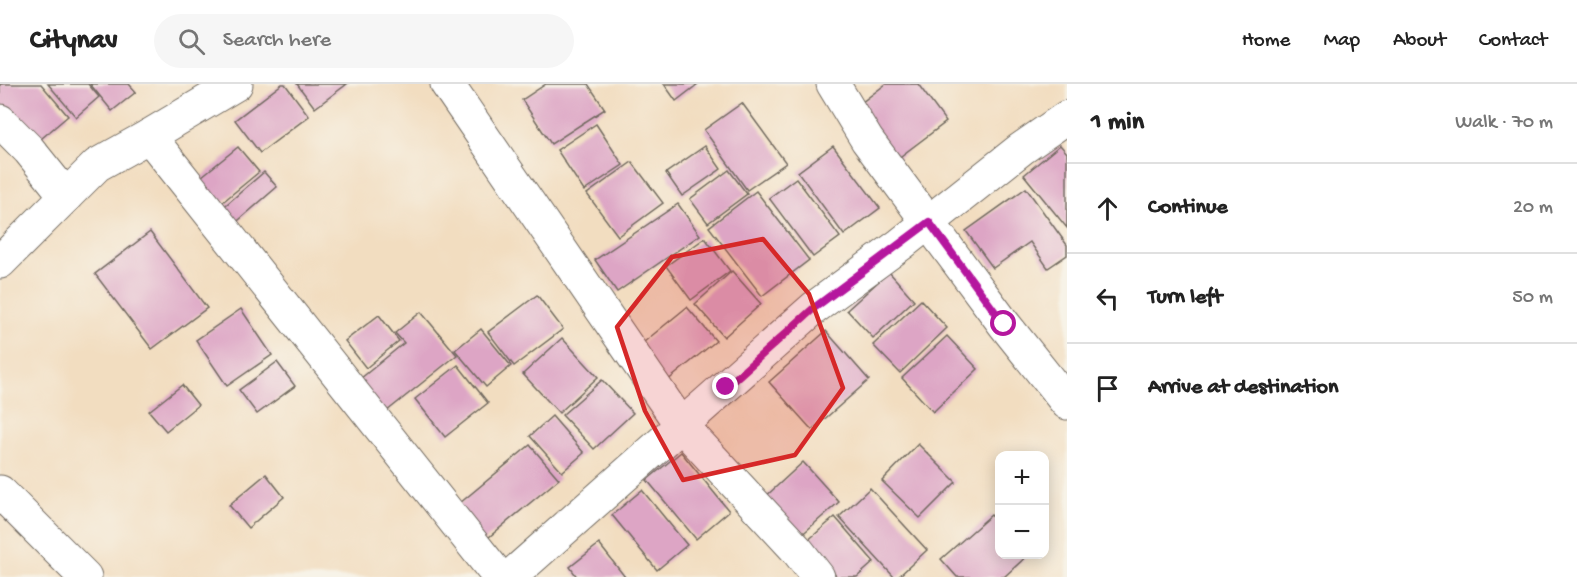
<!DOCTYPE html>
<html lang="en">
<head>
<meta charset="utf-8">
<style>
	:root { --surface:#fff; --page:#f6f6f6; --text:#222; --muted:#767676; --line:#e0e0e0 }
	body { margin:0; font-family:"Gochi Hand",sans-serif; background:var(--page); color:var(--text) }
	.controls { position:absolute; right:18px; bottom:18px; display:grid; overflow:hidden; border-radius:12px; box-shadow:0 3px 15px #0003 }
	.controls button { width:54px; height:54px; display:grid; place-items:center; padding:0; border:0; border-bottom:2px solid var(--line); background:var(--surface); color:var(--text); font:30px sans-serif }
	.stop { position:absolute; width:18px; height:18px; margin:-14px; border:4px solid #b5179e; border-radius:50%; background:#fff }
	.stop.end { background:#b5179e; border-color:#fff; box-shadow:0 2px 6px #0008 }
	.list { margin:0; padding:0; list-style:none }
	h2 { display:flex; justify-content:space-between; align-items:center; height:78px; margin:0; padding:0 24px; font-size:26px }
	h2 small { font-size:20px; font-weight:400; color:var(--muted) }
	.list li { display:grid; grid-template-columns:39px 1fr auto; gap:18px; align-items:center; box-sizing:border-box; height:90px; padding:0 24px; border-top:2px solid var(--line) }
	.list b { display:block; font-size:22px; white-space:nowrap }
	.list em { font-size:20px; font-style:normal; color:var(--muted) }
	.icon { flex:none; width:33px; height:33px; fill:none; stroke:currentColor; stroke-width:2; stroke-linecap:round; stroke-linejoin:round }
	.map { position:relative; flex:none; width:1067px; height:493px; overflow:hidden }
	header { display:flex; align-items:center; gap:36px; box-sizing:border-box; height:84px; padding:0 30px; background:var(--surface); border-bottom:2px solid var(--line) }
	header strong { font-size:28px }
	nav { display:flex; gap:33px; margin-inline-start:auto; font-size:21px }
	.search { width:420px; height:54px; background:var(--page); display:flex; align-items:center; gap:15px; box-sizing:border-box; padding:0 21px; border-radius:33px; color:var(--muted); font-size:22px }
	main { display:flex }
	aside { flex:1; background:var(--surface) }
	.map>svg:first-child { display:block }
	.building { fill:#dda5c5 }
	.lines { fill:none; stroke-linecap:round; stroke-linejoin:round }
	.minor-casing { stroke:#71695f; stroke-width:35 }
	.minor { stroke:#fff; stroke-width:33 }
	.route { stroke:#b5179e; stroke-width:8 }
	.marked { fill:#d62828; fill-opacity:0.2; stroke:#d62828; stroke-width:4.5; stroke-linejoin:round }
</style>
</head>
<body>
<header>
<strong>Citynav</strong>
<div class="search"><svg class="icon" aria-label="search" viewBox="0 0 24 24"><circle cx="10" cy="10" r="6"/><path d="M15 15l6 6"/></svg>Search here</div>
<nav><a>Home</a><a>Map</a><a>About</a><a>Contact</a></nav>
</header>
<main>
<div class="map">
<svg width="1067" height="493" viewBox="0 0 1067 493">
	<rect width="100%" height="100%" fill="#f7f3e8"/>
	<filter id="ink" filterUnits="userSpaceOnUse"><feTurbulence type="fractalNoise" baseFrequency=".0167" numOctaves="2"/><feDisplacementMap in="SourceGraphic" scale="12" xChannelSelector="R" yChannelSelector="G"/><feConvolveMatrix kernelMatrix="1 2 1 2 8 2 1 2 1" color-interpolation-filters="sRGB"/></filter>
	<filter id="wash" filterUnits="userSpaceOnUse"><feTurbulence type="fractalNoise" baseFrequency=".008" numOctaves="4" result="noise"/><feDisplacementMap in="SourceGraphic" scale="24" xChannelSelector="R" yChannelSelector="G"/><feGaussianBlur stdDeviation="1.35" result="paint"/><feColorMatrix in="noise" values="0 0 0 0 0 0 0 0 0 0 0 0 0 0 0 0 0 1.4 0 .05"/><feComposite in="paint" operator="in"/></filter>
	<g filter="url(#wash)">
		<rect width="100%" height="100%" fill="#f2ddc0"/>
		<g id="blocks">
			<!-- building -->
			<g class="building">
				<polygon points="0,0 41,0 68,32 35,60 0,19"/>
				<polygon points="48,0 88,0 99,13 76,33"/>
				<polygon points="90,0 129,0 136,8 112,27"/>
				<polygon points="282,0 285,0 309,32 260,69 235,36"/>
				<polygon points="297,0 347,0 315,24"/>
				<polygon points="546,0 588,0 605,25 551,60 522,16"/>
				<polygon points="664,0 698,0 676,17"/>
				<polygon points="886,0 918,0 946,38 897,75 857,22"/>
				<polygon points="742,19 786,79 747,106 704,46"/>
				<polygon points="596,40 623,81 584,107 557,66"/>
				<polygon points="1060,61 1067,69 1067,144 1024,91"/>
				<polygon points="705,62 721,85 682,112 666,89"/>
				<polygon points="833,62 880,124 844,151 798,88"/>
				<polygon points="238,63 259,88 213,126 191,101"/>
				<polygon points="632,78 663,119 618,152 587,110"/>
				<polygon points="729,86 747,110 708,139 690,115"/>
				<polygon points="264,88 277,103 232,142 219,127"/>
				<polygon points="796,94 840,153 813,173 769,114"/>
				<polygon points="1026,104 1067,161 1067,171 1048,184 1030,158 993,184 966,147"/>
				<polygon points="756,107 809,176 762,212 709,143"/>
				<polygon points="678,120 700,151 617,208 595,176"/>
				<polygon points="150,148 207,224 152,265 95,190"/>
				<polygon points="705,154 730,187 691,216 666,182"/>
				<polygon points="732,187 761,220 724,253 695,220"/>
				<polygon points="889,188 914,216 873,254 847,226"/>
				<polygon points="537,211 563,245 514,282 488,248"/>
				<polygon points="921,216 947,244 900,289 873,261"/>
				<polygon points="687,223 716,257 661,302 633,267"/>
				<polygon points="241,225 272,271 227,302 196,256"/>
				<polygon points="421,228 457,271 382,331 355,299 404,259 395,249"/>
				<polygon points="379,231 399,257 366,284 345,257"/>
				<polygon points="481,245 511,282 486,303 455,266"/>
				<polygon points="826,247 869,296 812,346 769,298"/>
				<polygon points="947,252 978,285 933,328 902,294"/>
				<polygon points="562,254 598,293 559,329 523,290"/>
				<polygon points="277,278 295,302 257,330 239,306"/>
				<polygon points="458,281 488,319 445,353 415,315"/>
				<polygon points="602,296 633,329 594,365 562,331"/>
				<polygon points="182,301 198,321 166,347 149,327"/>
				<polygon points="552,332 584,369 562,388 530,352"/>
				<polygon points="918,360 956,398 920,434 882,397"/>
				<polygon points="530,361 559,395 483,458 454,424"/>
				<polygon points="681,368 729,427 696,455 647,396"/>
				<polygon points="803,378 839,418 798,454 763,415"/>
				<polygon points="266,390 284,413 248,444 229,421"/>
				<polygon points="870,404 927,466 898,493 894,493 839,433"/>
				<polygon points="642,406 687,461 657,486 612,431"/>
				<polygon points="991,431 999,440 999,470 1029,470 1004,493 957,493 941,475"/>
				<polygon points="835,433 874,478 857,493 837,493 806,458"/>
				<polygon points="599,460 625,493 577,493 570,483"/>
			</g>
		</g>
	</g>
	<g filter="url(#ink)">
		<use href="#blocks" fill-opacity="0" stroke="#71695f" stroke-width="1.5"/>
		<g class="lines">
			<defs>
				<g id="minor">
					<polyline points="236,0 149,52 499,493"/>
					<polyline points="447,0 681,341 797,466 818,493"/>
					<polyline points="833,0 867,56 1004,240 1067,319"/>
					<polyline points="0,37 29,66 66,112 0,178"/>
					<polyline points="66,112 97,81 149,52"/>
					<polyline points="0,408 85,493"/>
					<polyline points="510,493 814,224 901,160 1021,65 1067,33"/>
				</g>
			</defs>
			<!-- minor casing -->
			<use href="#minor" class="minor-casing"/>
			<!-- minor -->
			<use href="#minor" class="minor"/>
		</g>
	</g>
	<g class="lines" filter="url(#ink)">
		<!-- route -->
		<polyline class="route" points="726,303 814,224 929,138 1004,240"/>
	</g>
	<!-- marked area -->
	<path class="marked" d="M763,155l46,55 34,94 -48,67 -112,25 -38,-69 -28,-84 55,-70z"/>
</svg>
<div class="controls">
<button>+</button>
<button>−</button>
</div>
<div class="stop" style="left:1004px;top:240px"></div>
<div class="stop end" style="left:726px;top:303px"></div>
</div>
<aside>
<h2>1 min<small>Walk · 70 m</small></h2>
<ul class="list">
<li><svg class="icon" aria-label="ahead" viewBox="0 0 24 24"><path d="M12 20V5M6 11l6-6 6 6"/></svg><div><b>Continue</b></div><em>20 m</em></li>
<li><svg class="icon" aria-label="left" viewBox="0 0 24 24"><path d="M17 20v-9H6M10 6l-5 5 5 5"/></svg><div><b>Turn left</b></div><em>50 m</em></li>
<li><svg class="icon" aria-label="arrive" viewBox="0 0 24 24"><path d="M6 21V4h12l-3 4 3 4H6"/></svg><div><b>Arrive at destination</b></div></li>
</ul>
</aside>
</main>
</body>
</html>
